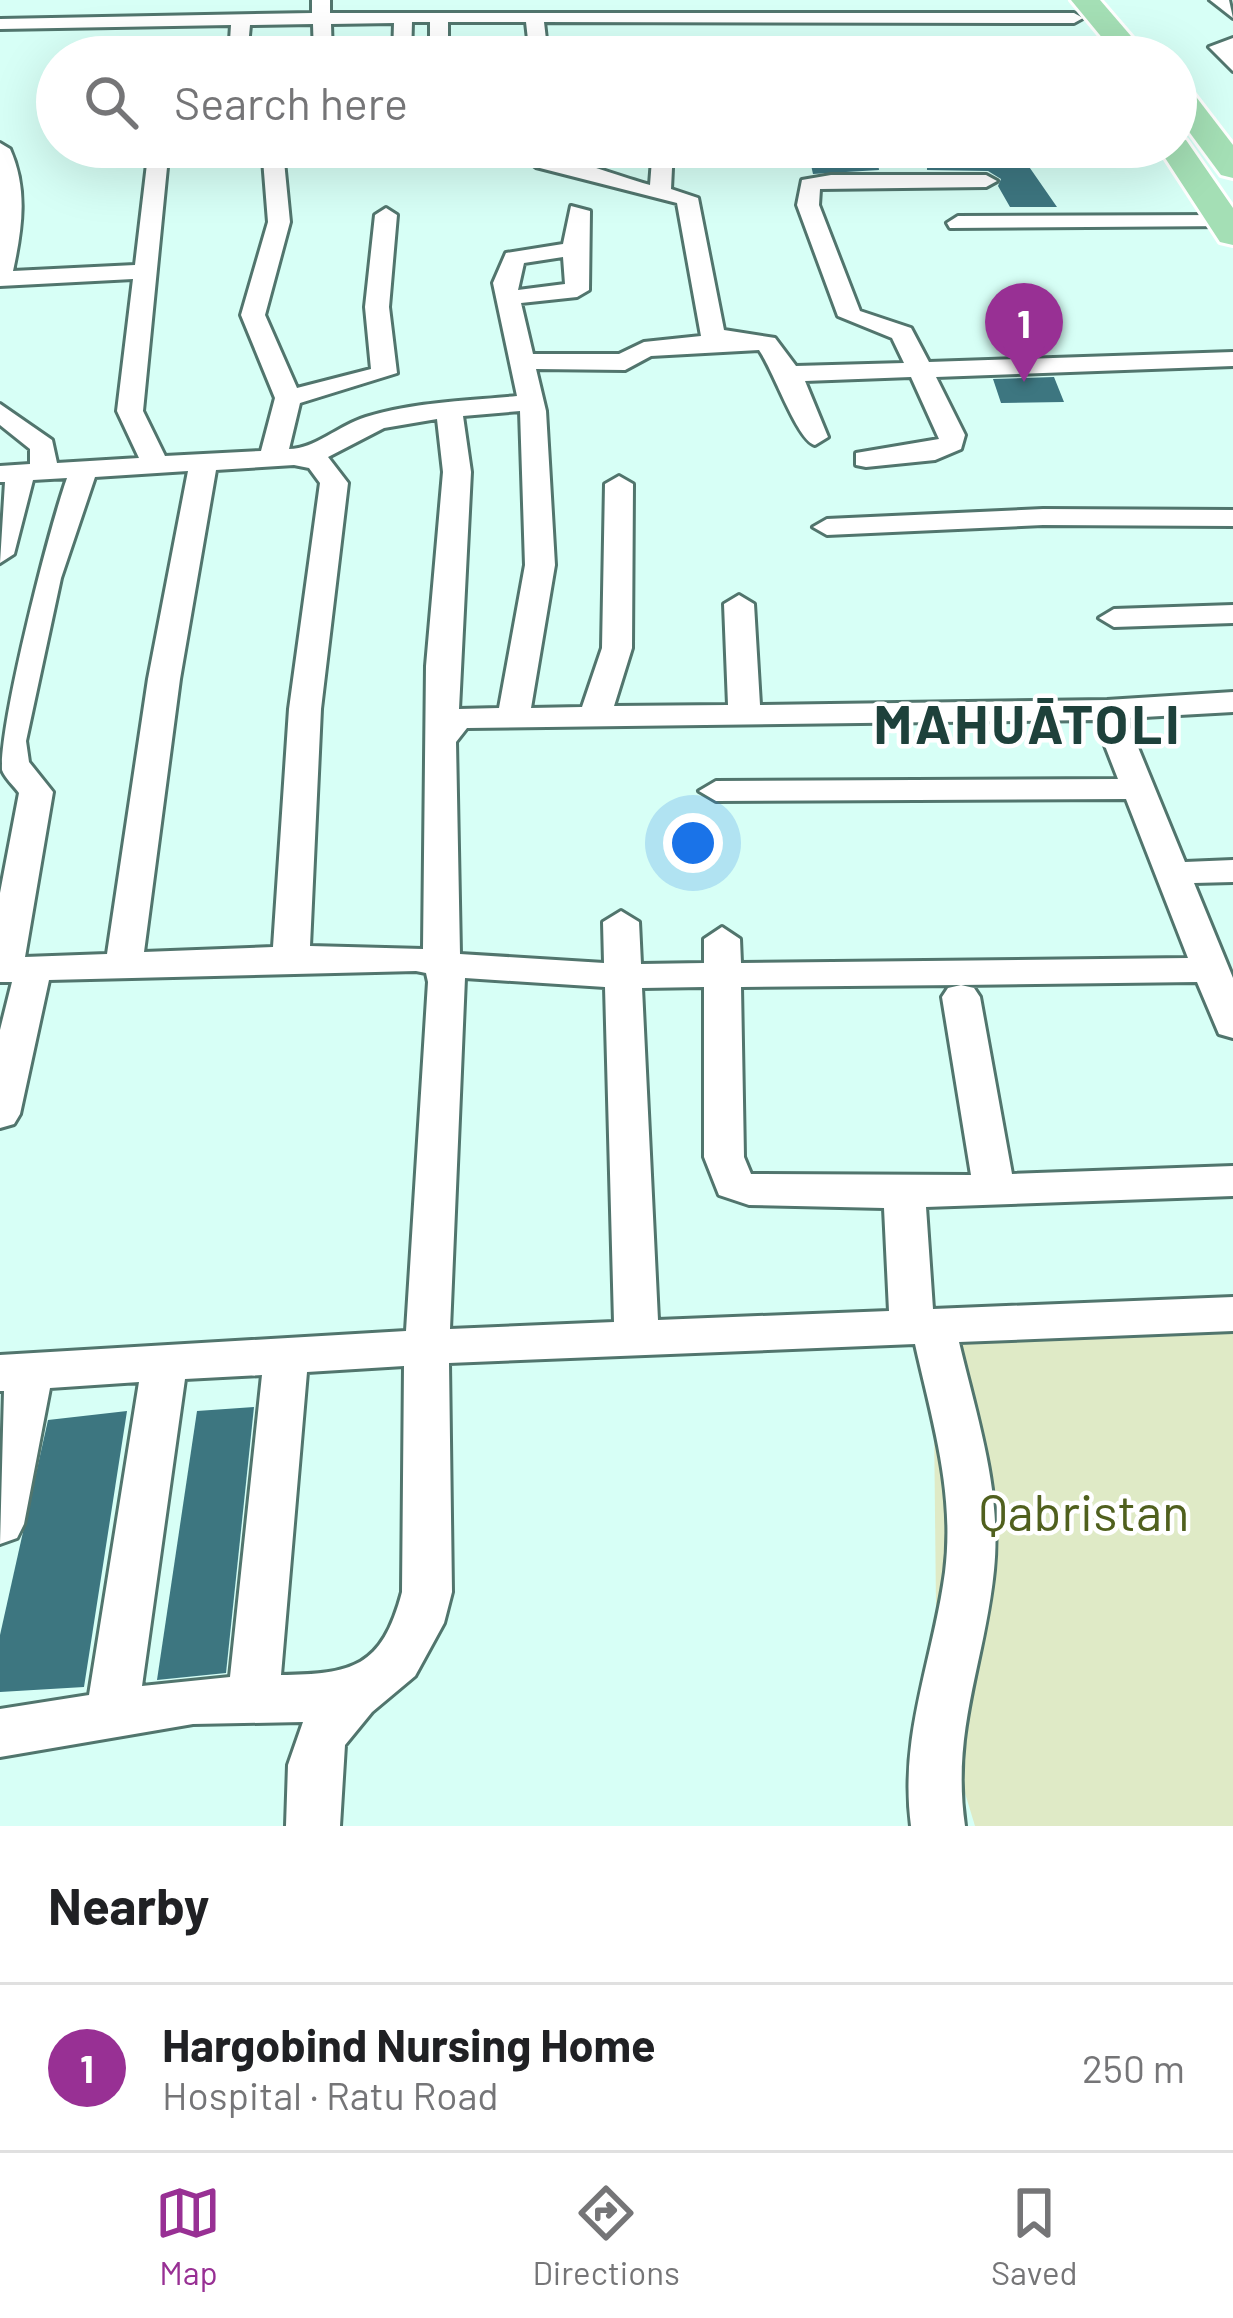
<!DOCTYPE html>
<html lang="en">
<head>
<meta charset="utf-8">
<style>
	:root { --surface:#fff; --page:#f6f6f6; --text:#202124; --muted:#757577; --line:#e0e0e0; --accent:#983094 }
	body { margin:0; font-family:Barlow,sans-serif; background:var(--page); color:var(--text) }
	.you { position:absolute; left:693px; top:843px; width:42px; height:42px; margin:-30px; border:9px solid #fff; border-radius:50%; background:#1a73e8; box-shadow:0 0 0 18px #1a73e833 }
	.badge { display:grid; place-items:center; width:78px; height:78px; border-radius:50%; background:var(--accent); color:#fff; font-size:39px; font-weight:700 }
	.pin { position:absolute; translate:-50% -99px; filter:drop-shadow(0 3px 6px #0008) }
	.pin::after { content:''; position:absolute; top:63px; width:42px; height:36px; background:inherit; clip-path:polygon(0 0,100% 0,50% 100%) }
	.list { margin:0; padding:0; list-style:none }
	h2 { display:flex; justify-content:space-between; align-items:center; height:156px; margin:0; padding:0 48px; font-size:51px }
	h2 small { font-size:39px; font-weight:400; color:var(--muted) }
	.list li { display:grid; grid-template-columns:78px 1fr auto; gap:36px; align-items:center; box-sizing:border-box; height:168px; padding:0 48px; border-top:3px solid var(--line) }
	.list b { display:block; font-size:45px; white-space:nowrap }
	.list p { margin:0; font-size:39px; white-space:nowrap; color:var(--muted) }
	.list em { font-size:39px; font-style:normal; color:var(--muted) }
	.icon { flex:none; width:66px; height:66px; fill:none; stroke:currentColor; stroke-width:2; stroke-linecap:round; stroke-linejoin:round }
	.map { position:relative; flex:none; width:1233px; height:1826px; overflow:hidden }
	.search { position:absolute; background:var(--surface); box-shadow:0 12px 48px #0002; left:36px; right:36px; top:36px; height:132px; display:flex; align-items:center; gap:30px; box-sizing:border-box; padding:0 42px; border-radius:66px; color:var(--muted); font-size:45px }
	.sheet { height:324px; background:var(--surface) }
	nav { display:flex; justify-content:space-around; align-items:center; box-sizing:border-box; height:168px; border-top:3px solid var(--line); background:var(--surface); font-size:33px; color:var(--muted) }
	nav a { display:grid; justify-items:center; gap:6px }
	nav .on { color:var(--accent) }
	.map>svg:first-child { display:block }
	.green { fill:#dfeac6 }
	.building { fill:#3d7680 }
	.lines { fill:none; stroke-linecap:round; stroke-linejoin:round }
	.minor-casing { stroke:#51756d; stroke-width:6 }
	.primary-casing { stroke:#fff; stroke-width:6 }
	.minor { fill:#fff; fill-rule:evenodd }
	.primary { fill:#a4dfb5; fill-rule:evenodd }
	.labels { text-anchor:middle; stroke-width:9; stroke-linejoin:round; paint-order:stroke }
	.near-park-label { font-size:51px; fill:#50601e; stroke:#fff }
	.district-label { font-size:54px; font-weight:bold; letter-spacing:3px; fill:#1e413b; stroke:#fff }
</style>
</head>
<body>
<div class="map">
<svg width="1233" height="1826" viewBox="0 0 1233 1826">
	<rect width="100%" height="100%" fill="#d7fff6"/>
	<!-- green -->
	<polygon class="green" points="1233,1315 1233,1826 975,1826 937,1701 933,1326"/>
	<!-- building -->
	<g class="building">
		<polygon points="807,147 876,147 879,170 813,174"/>
		<polygon points="979,153 1023,158 1057,207 1010,207 998,186 1001,179 988,171 927,170 927,154"/>
		<polygon points="1054,377 1064,402 1001,403 993,379"/>
		<polygon points="254,1407 226,1673 157,1680 197,1411"/>
		<polygon points="127,1411 84,1687 0,1692 0,1635 48,1420"/>
	</g>
	<g class="lines">
		<defs>
			<g id="minor">
				<polygon points="312,0 330,0 330,13 1074,13 1083,18 1074,23 544,22 548,57 530,57 526,22 448,22 448,57 430,57 430,22 412,22 411,57 393,57 394,23 331,24 332,57 314,57 313,24 250,25 247,57 229,57 231,25 0,29 0,19 312,13"/>
				<polygon points="1210,0 1229,0 1233,18"/>
				<polygon points="1233,38 1233,71 1209,47"/>
				<polygon points="679,45 1102,47 1111,53 672,55 670,51"/>
				<path d="M0,143l10,6c18,40 12,80 3,122l122,-6 14,-118h20l-26,264 22,45 96,-5 14,-53 -34,-83 27,-93 -6,-75h134l-10,6 -102,8 6,61 -25,93 32,73 74,-19 -6,-62 10,-92 11,-7 11,7 -8,92 8,66 -97,30 -11,46c26,0 50,-24 77,-32 48,-15 100,-16 151,-21l-24,-113 13,-30 57,-9 8,-38 19,5 -1,79 -12,7 -56,6 12,51h86l25,-12 57,-6 -24,-133 -141,-36 -25,-20c29,0 103,28 139,38l3,-38h20l-2,42 27,9 26,132 51,8 21,28 108,-3 -12,-25 -54,-22 -41,-111 5,-25 29,-5h155l11,6 -11,6 -166,2 -1,16 41,106 51,17 18,34 304,-10v14l-297,11 29,58 -4,14 -26,11 -69,7 -10,-2v-12l83,-14 -28,-62 -106,4 23,56 -13,8c-18,-5 -41,-74 -56,-95l-108,6 -26,14 -89,-1 10,42 9,154 -24,143 51,-1 20,-59 3,-164 14,-8 14,8 -1,164 -18,58 114,-1 -4,-101 15,-9 15,9 6,101 347,-5 126,-8v20l-107,6 59,144 48,-2v22l-39,1 39,95v60l-14,-4 -22,-52 -236,3 13,3 6,9 32,177 221,-8v30l-307,11 7,102 300,-12v34l-274,11c18,76 43,149 35,228 -9,92 -43,160 -29,256h-54c-12,-91 22,-166 34,-254 10,-79 -13,-152 -30,-228l-466,19 3,229 -8,31 -29,53 -43,36 -27,33 -5,81h-54l2,-61 15,-43 -110,2 -193,33v-48l89,-14 50,-313 -89,6 -26,136 -7,14 -17,6 4,-153h-4v-36l406,-24 22,-349 -2,-9 -10,-2 -367,9 -29,134 -6,10 -14,4v-98l12,-48h-12v-89l19,-100c-5,-7 -14,-15 -17,-23 -2,-49 46,-237 65,-292l-34,2 -19,74 -14,9 5,-81h-5v-16l30,-2v-15l-30,-24v-21l52,36 5,23 82,-5 -22,-47 16,-132 -133,7zM563,257l2,27 -47,6 6,-27zM520,411l5,154 -26,143 -40,1 12,-237 -8,-56zM437,419l6,53 -17,194 -3,283 -113,-3 11,-237 27,-226 -20,-26 56,-29zM294,465l15,3 11,15 -31,226 -16,238 -129,5 36,-273 36,-209zM188,471l-40,208 -41,275 -82,3 28,-165 -24,-30 -3,-21 35,-163 34,-101zM1095,720l23,59 -402,2 -17,10 17,10 410,-2 62,159 -447,5 -1,-24 -18,-12 -18,12v24l-63,1 -2,-42 -18,-11 -18,11 1,41 -144,-9 -4,-212 11,-14zM465,978l140,9 9,335 -164,7zM961,985l-13,3 -6,9 29,178 -220,-1 -7,-17 -3,-170zM704,987v170l15,38 30,10 135,3 5,103 -231,9 -16,-332zM404,1366l-2,226c-20,76 -50,82 -121,83l26,-303zM262,1375l-32,302 -88,9 43,-307z"/>
				<polygon points="958,216 1225,215 1233,217 1233,226 950,228 947,223"/>
				<polygon points="1043,509 1233,510 1233,526 1043,525 827,535 813,527 827,519"/>
				<polygon points="1233,605 1233,623 1114,627 1099,618 1114,609"/>
			</g>
			<g id="primary">
				<polygon points="1071,0 1100,0 1149,57 1118,57"/>
				<polygon points="1176,83 1187,85 1233,145 1233,178 1221,175 1176,114"/>
				<polygon points="1176,138 1186,140 1233,208 1233,245 1220,242 1158,147 1176,147"/>
			</g>
		</defs>
		<!-- minor casing -->
		<use href="#minor" class="minor-casing"/>
		<!-- primary casing -->
		<use href="#primary" class="primary-casing"/>
		<!-- minor -->
		<use href="#minor" class="minor"/>
		<!-- primary -->
		<use href="#primary" class="primary"/>
	</g>
	<g class="labels">
		<!-- near-park labels -->
		<g class="near-park-label">
			<text x="1084" y="1531">Qabristan</text>
		</g>
		<!-- district labels -->
		<g class="district-label">
			<text x="1028" y="744">MAHUĀTOLI</text>
		</g>
	</g>
</svg>
<div class="you"></div>
<div class="pin badge" style="left:1024px;top:382px">1</div>
<div class="search"><svg class="icon" aria-label="search" viewBox="0 0 24 24"><circle cx="10" cy="10" r="6"/><path d="M15 15l6 6"/></svg>Search here</div>
</div>
<section class="sheet">
<h2>Nearby<small></small></h2>
<ul class="list">
<li><span class="badge">1</span><div><b>Hargobind Nursing Home</b><p>Hospital · Ratu Road</p></div><em>250 m</em></li>
</ul>
</section>
<nav>
<a class="on"><svg class="icon" aria-label="map" viewBox="0 0 24 24"><path d="M3 6l6-2 6 2 6-2v14l-6 2-6-2-6 2zM9 4v14M15 6v14"/></svg>Map</a>
<a><svg class="icon" aria-label="directions" viewBox="0 0 24 24"><path d="M12 3l9 9-9 9-9-9zM9 14v-3h6M13 9l2 2-2 2"/></svg>Directions</a>
<a><svg class="icon" aria-label="saved" viewBox="0 0 24 24"><path d="M7 4h10v16l-5-4-5 4z"/></svg>Saved</a>
</nav>
</body>
</html>
